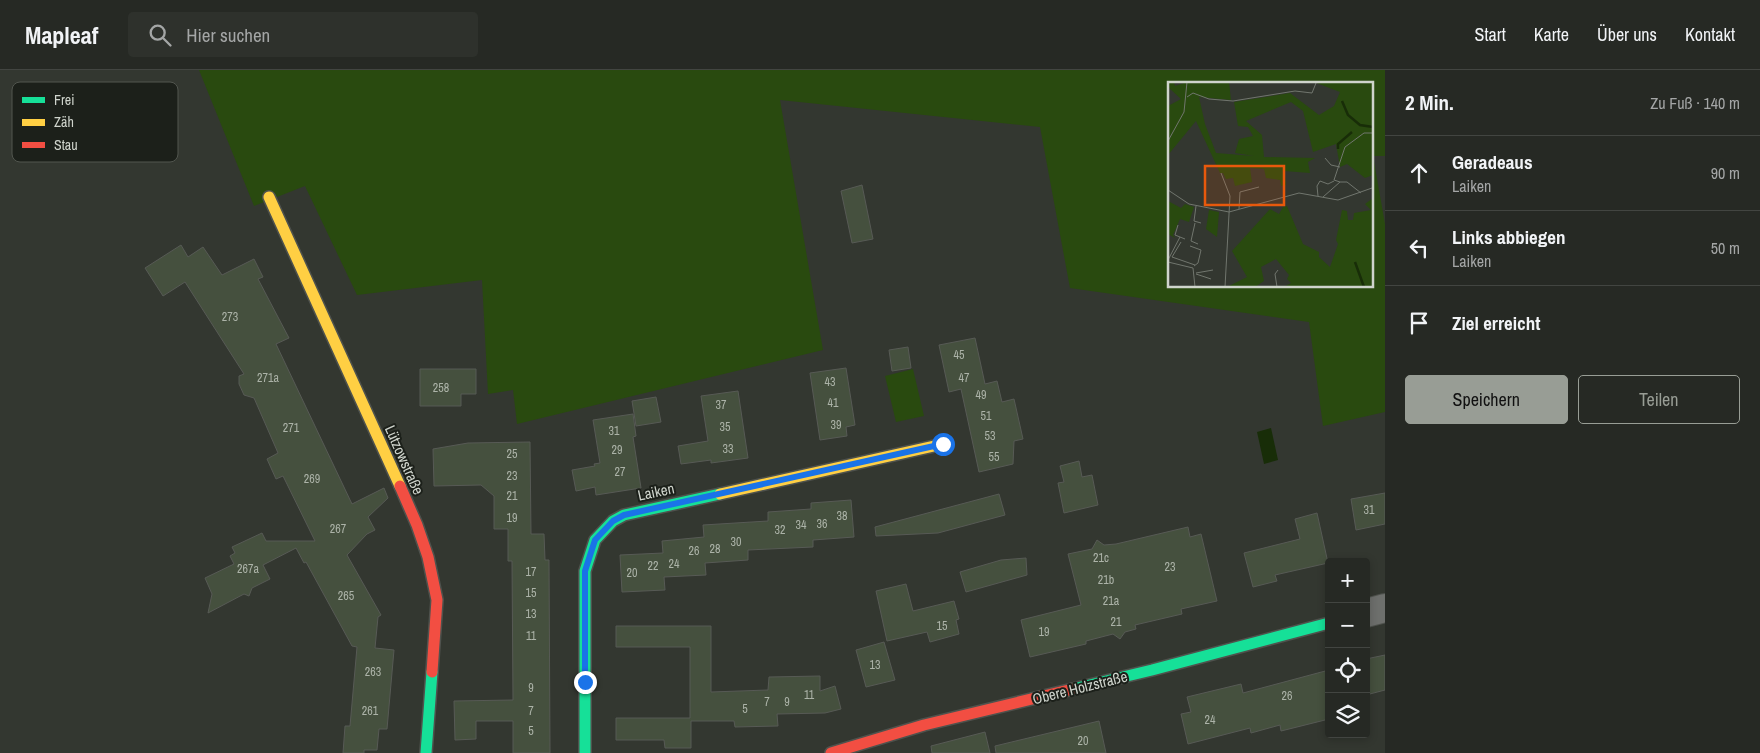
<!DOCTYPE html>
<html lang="de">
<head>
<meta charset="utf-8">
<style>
	:root { --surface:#262924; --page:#2e312c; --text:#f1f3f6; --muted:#a4a6a6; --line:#424541; --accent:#989d95 }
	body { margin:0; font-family:"Archivo Narrow",sans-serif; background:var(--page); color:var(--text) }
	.controls { position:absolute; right:15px; bottom:15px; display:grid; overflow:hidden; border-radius:5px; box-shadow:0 2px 8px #0003 }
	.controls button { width:45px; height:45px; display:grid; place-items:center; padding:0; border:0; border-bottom:1px solid var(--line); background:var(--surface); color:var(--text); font:25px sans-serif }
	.stop { position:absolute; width:15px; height:15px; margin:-11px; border:4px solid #1a73e8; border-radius:50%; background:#fff }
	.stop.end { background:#1a73e8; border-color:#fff; box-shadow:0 1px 5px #0008 }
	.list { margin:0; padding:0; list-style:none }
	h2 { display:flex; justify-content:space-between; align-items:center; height:65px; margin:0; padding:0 20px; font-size:21px }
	h2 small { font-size:16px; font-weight:400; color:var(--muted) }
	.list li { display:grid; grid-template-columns:32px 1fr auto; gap:15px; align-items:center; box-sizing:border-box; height:75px; padding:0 20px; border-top:1px solid var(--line) }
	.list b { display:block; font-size:19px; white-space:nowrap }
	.list p { margin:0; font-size:16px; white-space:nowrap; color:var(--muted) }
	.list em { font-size:16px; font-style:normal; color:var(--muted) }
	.actions { display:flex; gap:10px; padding:15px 20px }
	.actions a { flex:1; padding:11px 0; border:1px solid var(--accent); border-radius:5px; text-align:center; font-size:18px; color:var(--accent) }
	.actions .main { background:var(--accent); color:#111 }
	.icon { flex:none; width:28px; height:28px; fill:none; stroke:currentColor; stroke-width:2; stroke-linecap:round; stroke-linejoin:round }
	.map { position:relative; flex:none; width:1385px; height:683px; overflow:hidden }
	header { display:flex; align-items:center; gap:30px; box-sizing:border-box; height:70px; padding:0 25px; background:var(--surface); border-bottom:1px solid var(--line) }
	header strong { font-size:24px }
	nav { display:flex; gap:28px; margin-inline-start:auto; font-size:18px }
	.search { width:350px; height:45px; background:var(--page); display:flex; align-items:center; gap:12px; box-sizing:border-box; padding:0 18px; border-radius:5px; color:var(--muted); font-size:19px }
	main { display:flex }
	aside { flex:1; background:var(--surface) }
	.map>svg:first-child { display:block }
	.green { fill:#294a0f; fill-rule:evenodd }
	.water { fill:#182d08 }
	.building { fill:#45503e; stroke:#575a55 }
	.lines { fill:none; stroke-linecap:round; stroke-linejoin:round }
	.street-casing { stroke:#4f524d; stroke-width:30 }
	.fast-casing { stroke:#4f524d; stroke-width:14 }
	.slow-casing { stroke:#4f524d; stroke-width:14 }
	.jam-casing { stroke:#4f524d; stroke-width:14 }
	.street { stroke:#6d6f6c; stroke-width:28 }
	.fast { stroke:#16e098; stroke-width:11 }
	.slow { stroke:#ffcf43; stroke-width:11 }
	.jam { stroke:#f24e42; stroke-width:11 }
	.route { stroke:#1a73e8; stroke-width:6 }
	.labels { text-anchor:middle; stroke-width:4; stroke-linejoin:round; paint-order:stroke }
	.number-label { font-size:12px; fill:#acb3a8 }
	.street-label { font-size:15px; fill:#cfd4cc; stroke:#1c201a }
	.inset-river { fill:none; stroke:#182d08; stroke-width:2.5 }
	.inset-road { fill:none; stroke:#71766e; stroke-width:1 }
	.view { fill:#e8590c; fill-opacity:0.15; stroke:#e8590c; stroke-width:2.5 }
	.inset-edge { fill:none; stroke:#cfd4cc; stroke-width:2.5 }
	.key { fill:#1c201a; stroke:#52564f; stroke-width:1 }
	.key-label { font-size:14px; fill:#cfd4cc }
</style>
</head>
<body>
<header>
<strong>Mapleaf</strong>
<div class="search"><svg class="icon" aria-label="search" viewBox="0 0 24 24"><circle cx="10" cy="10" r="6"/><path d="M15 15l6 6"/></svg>Hier suchen</div>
<nav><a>Start</a><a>Karte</a><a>Über uns</a><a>Kontakt</a></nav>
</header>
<main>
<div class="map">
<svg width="1385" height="683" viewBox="0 0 1385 683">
	<rect width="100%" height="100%" fill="#333730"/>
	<!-- green -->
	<g class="green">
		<path d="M199,0h1186v86h-12l12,68v188l-62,14 -14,-104 -239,-34 -30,-161 -260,-27 43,250 -306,74 -4,-34 -25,4 -6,-114 -125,15 -52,-109 -51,20zM1169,14h202v202h-202z"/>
		<polygon points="913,299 924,346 896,352 885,306"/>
	</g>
	<!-- water -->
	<polygon class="water" points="1271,358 1278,390 1264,394 1257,362"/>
	<!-- building -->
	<g class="building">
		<polygon points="862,115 873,169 852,173 841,121"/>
		<polygon points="181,175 188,187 203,177 222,205 254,189 263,207 258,209 289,268 276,274 352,434 384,418 388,428 368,447 375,460 367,464 347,485 381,545 378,547 375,578 394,580 387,659 379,659 377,680 364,680 364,683 343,683 345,656 350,656 357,577 352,576 306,492 304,493 296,478 263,495 270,509 252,518 249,526 244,524 208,543 212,524 205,508 234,494 230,486 235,483 232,477 262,463 266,471 315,471 283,406 276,409 267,389 278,383 254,328 244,325 239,314 239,306 244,304 185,212 163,226 145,198"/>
		<polygon points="975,268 985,314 997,311 1002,332 1014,329 1023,369 1014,371 1013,394 979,402 961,319 949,322 939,275"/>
		<polygon points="908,277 911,298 892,301 889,280"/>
		<polygon points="846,298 855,355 846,357 847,366 820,370 810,303"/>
		<polygon points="420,299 476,299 476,324 461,324 461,336 420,336"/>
		<polygon points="738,321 748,388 711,393 711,390 681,394 678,376 708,371 701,326"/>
		<polygon points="656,327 661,352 636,356 632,331"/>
		<polygon points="633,344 636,366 633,367 641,418 596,425 595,417 576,421 572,400 595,396 594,394 600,393 593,350"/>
		<polygon points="530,372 531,464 544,464 545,490 549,490 550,683 513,683 513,651 476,651 476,669 455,670 454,631 513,630 512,491 508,491 508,459 494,459 494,426 481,415 434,416 433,379 468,373"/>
		<polygon points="1079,391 1082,407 1092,405 1098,435 1064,443 1058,413 1064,412 1060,396"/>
		<polygon points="1385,423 1385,454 1356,460 1351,429"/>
		<polygon points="999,424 1005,445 938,463 876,466 875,457"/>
		<polygon points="851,430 854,467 813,470 813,477 748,480 748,490 705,493 706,505 664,507 665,520 622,522 620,485 663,483 662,471 704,467 703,455 768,451 768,442 811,439 811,433"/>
		<polygon points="1317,443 1328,493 1275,505 1277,511 1253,517 1244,483 1300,469 1295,449"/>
		<polygon points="1188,457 1190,467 1201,464 1217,531 1181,539 1182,544 1135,555 1136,559 1125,562 1120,569 1113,564 1086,571 1086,574 1030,587 1021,550 1081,535 1068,484 1092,479 1097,470 1104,475 1116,474"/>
		<polygon points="1026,488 1027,505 966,522 960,502 1001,490"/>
		<polygon points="906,514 913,541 954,531 959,549 956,550 959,564 930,572 927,562 887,571 876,521"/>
		<polygon points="616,556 711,556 711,622 768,620 769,607 820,606 820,621 835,616 841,639 825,643 777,644 778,656 735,657 734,651 691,651 691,678 665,678 664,670 616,670 616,648 690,648 690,577 616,577"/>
		<polygon points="884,572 895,610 866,617 856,580"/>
		<polygon points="1385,585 1385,620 1366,625 1366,589"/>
		<polygon points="1329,600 1329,649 1281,661 1280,655 1251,663 1250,658 1188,674 1181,644 1191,642 1187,627 1241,614 1243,623"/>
		<polygon points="1099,651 1106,683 996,683 995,676"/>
		<polygon points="985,662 990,683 932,683 931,676"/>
	</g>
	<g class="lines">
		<defs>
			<polyline id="street" points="1366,543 1385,538"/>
			<g id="fast">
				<polyline points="1073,619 1152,600 1329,553"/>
				<polyline points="426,683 432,602"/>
				<polyline points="585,683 585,501 595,470 613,451 624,445 720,424"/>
			</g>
			<g id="slow">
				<polyline points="269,127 400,416"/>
				<polyline points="720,424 943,374"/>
			</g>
			<g id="jam">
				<polyline points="400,416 417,455 428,487 437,530 432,602"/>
				<polyline points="831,683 924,655 1073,619"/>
			</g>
		</defs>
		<!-- street casing -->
		<use href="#street" class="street-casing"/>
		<!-- fast casing -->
		<use href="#fast" class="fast-casing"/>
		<!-- slow casing -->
		<use href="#slow" class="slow-casing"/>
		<!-- jam casing -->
		<use href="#jam" class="jam-casing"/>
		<!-- street -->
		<use href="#street" class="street"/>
		<!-- fast -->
		<use href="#fast" class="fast"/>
		<!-- slow -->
		<use href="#slow" class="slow"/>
		<!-- jam -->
		<use href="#jam" class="jam"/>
	</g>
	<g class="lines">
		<!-- route -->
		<polyline class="route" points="585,612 585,501 595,470 613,451 624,445 943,374"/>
	</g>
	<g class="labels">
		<!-- number labels -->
		<g class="number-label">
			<text x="230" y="251">273</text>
			<text x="959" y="289">45</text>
			<text x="268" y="312">271a</text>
			<text x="964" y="312">47</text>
			<text x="830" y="316">43</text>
			<text x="441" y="322">258</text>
			<text x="981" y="329">49</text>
			<text x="833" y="337">41</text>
			<text x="721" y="339">37</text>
			<text x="986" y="350">51</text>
			<text x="836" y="359">39</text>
			<text x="725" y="361">35</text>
			<text x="291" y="362">271</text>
			<text x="614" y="365">31</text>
			<text x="990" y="370">53</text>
			<text x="728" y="383">33</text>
			<text x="617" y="384">29</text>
			<text x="512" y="388">25</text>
			<text x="994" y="391">55</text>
			<text x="620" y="406">27</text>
			<text x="512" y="410">23</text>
			<text x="312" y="413">269</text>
			<text x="512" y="430">21</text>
			<text x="1369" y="444">31</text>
			<text x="842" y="450">38</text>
			<text x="512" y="452">19</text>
			<text x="822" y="458">36</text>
			<text x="801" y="459">34</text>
			<text x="338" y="463">267</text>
			<text x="780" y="464">32</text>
			<text x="736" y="476">30</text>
			<text x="715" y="483">28</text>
			<text x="694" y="485">26</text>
			<text x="1101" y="492">21c</text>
			<text x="674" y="498">24</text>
			<text x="653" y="500">22</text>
			<text x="1170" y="501">23</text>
			<text x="248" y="503">267a</text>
			<text x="531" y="506">17</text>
			<text x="632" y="507">20</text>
			<text x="1106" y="514">21b</text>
			<text x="531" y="527">15</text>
			<text x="346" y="530">265</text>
			<text x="1111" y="535">21a</text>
			<text x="531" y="548">13</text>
			<text x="1116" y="556">21</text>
			<text x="942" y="560">15</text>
			<text x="1044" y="566">19</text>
			<text x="531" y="570">11</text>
			<text x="875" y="599">13</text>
			<text x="373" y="606">263</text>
			<text x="531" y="622">9</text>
			<text x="809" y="629">11</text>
			<text x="1287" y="630">26</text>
			<text x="767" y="636">7</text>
			<text x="787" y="636">9</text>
			<text x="745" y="643">5</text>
			<text x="370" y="645">261</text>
			<text x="531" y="645">7</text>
			<text x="1210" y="654">24</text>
			<text x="531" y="665">5</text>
			<text x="1083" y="675">20</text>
		</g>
		<!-- street labels -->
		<g class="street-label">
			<text transform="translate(404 390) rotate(66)" y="5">Lützowstraße</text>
			<text transform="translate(656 422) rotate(-12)" y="5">Laiken</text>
			<text transform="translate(1080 618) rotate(-14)" y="5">Obere Holzstraße</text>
		</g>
	</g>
	<!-- overview -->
	<g transform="translate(1168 12)">
		<rect width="205" height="205" fill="#333730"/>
		<path d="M0,0h6l1,4 12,-4h42l2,18 -32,-3 6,27 11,29 38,3 -19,-3 4,-14 14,-3 -5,-9 -10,-1 -4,-24 56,-9 29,22 15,-9 6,-14 -26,-10h59v93l-8,3 -18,-14 -7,3 -4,-23 -23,8 -10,-41 -12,-9 -45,19 16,14 2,22 51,1 -7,4 2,11 -26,-2 2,14 -5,1 -1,-6 -14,-2 -2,-9 -14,-1 2,14 -17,4 -2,-8 -7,1 -3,-6h-3l-24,-52 -28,34v-49l13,-7 -13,-12zM205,116v89h-89l7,-4 -4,-4 2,-4 -13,-16 -15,8 3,14 -9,6h-28l20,-10 -15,-26 38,-42 9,5 4,-7 4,-1 16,38 16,8v5l11,10 8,-23 -2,-4 6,-30 5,1 1,9h5l1,-7 17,-3 -6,-6zM0,119l13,7 4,-4 9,3 -5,15 -9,-3 -7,16 2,3 -7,-4zM41,128l10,2 -2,25 -11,-8z" fill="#294a0f"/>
		<path class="inset-river" d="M174,19l6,14 12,10 13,2M170,67v-5l14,-12M187,180l9,25"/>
		<path class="inset-road" d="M19,15l6,-4 16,6 24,2 62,-10 17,2 4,-10M0,59l16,-29 3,-30M157,76l6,7 9,2M53,91l9,23 -5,91M172,100h7l14,11M0,108l21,14 40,8 70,-19 39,7 34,-12M150,114l-1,-10 3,-5 8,3 6,-3M155,115l17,-15 -6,-2 11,-33 19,-14h9M28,124l-2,15 7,2M71,127l1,-17 19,-5M27,141l-4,18 7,3M10,143l-3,10 10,4M13,160l-9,15 23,8M22,164l11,4 -3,13 -4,3M0,178l12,-23M0,180l25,6 2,19M28,191l17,-3M28,192l15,5M109,205l-2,-13 3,-4"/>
		<path class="view" d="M37,84h79v39h-79z"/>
		<rect width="205" height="205" class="inset-edge"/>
	</g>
	<!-- legend -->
	<rect x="12" y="12" width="166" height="80" rx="8" class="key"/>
	<rect x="22" y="27" width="23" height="6" fill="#16e098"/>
	<rect x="22" y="49" width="23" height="7" fill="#ffcf43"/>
	<rect x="22" y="72" width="23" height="6" fill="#f24e42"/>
	<g class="key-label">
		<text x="54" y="35">Frei</text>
		<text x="54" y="57">Zäh</text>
		<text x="54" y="80">Stau</text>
	</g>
</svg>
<div class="controls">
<button>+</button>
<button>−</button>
<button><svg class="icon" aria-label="locate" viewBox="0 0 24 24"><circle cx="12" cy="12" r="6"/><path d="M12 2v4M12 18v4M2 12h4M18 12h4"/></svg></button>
<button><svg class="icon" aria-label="layers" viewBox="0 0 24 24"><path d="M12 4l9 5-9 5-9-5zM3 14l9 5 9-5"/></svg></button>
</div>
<div class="stop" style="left:943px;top:374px"></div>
<div class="stop end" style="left:585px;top:612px"></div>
</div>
<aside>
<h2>2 Min.<small>Zu Fuß · 140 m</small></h2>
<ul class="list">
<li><svg class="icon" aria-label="ahead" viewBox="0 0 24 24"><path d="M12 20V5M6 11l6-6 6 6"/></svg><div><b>Geradeaus</b><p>Laiken</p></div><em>90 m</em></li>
<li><svg class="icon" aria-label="left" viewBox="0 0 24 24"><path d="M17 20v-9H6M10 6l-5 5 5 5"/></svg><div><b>Links abbiegen</b><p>Laiken</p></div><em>50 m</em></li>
<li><svg class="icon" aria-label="arrive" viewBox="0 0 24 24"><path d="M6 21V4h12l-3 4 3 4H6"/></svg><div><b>Ziel erreicht</b></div></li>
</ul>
<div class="actions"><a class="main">Speichern</a><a>Teilen</a></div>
</aside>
</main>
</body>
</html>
